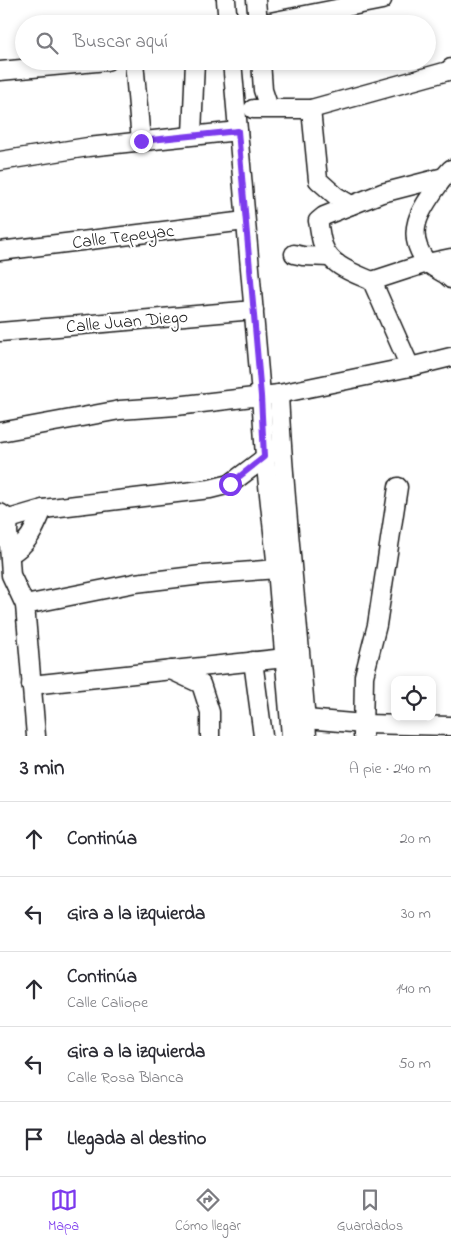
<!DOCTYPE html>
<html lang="es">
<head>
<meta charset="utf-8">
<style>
	:root { --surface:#fff; --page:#f2f2f3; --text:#2b2b33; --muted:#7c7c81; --line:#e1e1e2; --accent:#7c3aed }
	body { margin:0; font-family:"Indie Flower",sans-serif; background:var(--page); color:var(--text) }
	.controls { position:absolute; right:15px; bottom:15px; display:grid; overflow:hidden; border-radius:10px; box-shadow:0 2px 8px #0003 }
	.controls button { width:45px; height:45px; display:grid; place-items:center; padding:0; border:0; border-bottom:1px solid var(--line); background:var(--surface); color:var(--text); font:25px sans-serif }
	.stop { position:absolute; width:15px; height:15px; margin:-11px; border:4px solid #7c3aed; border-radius:50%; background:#fff }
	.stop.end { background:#7c3aed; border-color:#fff; box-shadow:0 1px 5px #0008 }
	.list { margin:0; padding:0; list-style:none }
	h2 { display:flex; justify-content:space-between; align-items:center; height:65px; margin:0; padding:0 20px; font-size:21px }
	h2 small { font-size:16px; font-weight:400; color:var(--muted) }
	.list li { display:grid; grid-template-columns:32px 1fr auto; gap:15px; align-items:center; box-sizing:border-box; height:75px; padding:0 20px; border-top:1px solid var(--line) }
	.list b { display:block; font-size:19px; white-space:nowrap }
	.list p { margin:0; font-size:16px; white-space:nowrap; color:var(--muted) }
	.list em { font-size:16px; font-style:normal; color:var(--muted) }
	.icon { flex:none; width:28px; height:28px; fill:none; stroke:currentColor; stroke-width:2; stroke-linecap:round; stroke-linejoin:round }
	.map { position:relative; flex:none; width:451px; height:736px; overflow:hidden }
	.search { position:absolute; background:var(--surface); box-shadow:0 2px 8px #0003; left:15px; right:15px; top:15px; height:55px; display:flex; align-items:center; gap:12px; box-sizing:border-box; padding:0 18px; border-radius:28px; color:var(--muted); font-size:19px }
	.sheet { height:440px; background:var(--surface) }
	nav { display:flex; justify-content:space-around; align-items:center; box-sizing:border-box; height:70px; border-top:1px solid var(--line); background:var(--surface); font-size:14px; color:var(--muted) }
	nav a { display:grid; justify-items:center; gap:2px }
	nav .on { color:var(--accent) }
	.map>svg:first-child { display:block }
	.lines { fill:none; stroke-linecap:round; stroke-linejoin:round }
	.minor-casing { stroke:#1c1c1c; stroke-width:21 }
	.minor { stroke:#fff; stroke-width:18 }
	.route { stroke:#7c3aed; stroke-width:6 }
	.labels { text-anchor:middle; stroke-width:4.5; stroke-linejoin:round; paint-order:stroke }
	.street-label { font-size:18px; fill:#1c1c1c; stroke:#fff }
</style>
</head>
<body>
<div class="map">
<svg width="451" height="736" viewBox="0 0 451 736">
	<rect width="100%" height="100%" fill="#fff"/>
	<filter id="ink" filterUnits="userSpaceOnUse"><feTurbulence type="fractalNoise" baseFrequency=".02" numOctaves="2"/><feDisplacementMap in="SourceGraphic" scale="10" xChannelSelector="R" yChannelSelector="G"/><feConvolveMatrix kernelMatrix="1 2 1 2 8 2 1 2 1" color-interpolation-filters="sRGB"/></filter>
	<g filter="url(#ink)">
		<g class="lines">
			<defs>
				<g id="minor">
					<polyline points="226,0 228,24"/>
					<polyline points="256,0 258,24"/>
					<polyline points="260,24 382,0"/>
					<polyline points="134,61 141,141"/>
					<polyline points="232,61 261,395 265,457 277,569 291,736"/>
					<polyline points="261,61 263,90 269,108"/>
					<polyline points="0,71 107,61"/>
					<polyline points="253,109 311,109 448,71 451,68"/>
					<polyline points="311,109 318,180 336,196 351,205"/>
					<polyline points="192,135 195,61"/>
					<polyline points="0,161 88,147 238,131"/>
					<path d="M444,177c-18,26 -43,52 -18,84 6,8 18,10 25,18"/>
					<polyline points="0,251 245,221"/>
					<polyline points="294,254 303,256 329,257"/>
					<polyline points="372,281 427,263 451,258"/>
					<polyline points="0,332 254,310"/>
					<path d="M410,367l-38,-86c-18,-8 -42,-15 -49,-36 -3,-8 -3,-16 -5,-24l6,-5 58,-23 62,-16 7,-8"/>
					<path d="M279,394c5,114 20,228 28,342"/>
					<polyline points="0,432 120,410 176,406 279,394 410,367 451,357"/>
					<polyline points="0,513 9,519 43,509 210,489 230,484 271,453"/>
					<polyline points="9,519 8,531 11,575 25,605 36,736"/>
					<path d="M10,554c19,-10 25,-26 33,-45"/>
					<polyline points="25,605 135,583 202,575 277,569"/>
					<polyline points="253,661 263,736"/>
					<polyline points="171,670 201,684 210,712 210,736"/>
					<polyline points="31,685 285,658"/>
					<polyline points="306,719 364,724 451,726"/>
					<polyline points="363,736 364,676 377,625 398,487"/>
				</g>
			</defs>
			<!-- minor casing -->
			<use href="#minor" class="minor-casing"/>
			<!-- minor -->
			<use href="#minor" class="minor"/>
		</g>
	</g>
	<g class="lines" filter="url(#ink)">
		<!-- route -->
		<polyline class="route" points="141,141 238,131 261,396 264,457 230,484"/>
	</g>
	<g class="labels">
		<!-- street labels -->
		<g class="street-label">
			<text transform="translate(123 236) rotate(-7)" y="6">Calle Tepeyac</text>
			<text transform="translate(127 321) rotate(-5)" y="6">Calle Juan Diego</text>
		</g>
	</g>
</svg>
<div class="controls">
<button><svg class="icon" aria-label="locate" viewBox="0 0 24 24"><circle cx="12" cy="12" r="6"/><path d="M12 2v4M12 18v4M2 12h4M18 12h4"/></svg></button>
</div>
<div class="stop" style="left:230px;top:484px"></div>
<div class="stop end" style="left:141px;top:141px"></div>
<div class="search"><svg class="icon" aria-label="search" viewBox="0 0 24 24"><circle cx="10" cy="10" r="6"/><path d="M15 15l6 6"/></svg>Buscar aquí</div>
</div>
<section class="sheet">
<h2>3 min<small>A pie · 240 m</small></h2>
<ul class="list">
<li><svg class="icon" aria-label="ahead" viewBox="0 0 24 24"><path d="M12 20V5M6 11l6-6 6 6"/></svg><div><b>Continúa</b></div><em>20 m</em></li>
<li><svg class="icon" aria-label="left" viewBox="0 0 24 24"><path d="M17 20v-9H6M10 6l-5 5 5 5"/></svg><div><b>Gira a la izquierda</b></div><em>30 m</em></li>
<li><svg class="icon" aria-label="ahead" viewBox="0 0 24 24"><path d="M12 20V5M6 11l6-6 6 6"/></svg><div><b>Continúa</b><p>Calle Caliope</p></div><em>140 m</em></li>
<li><svg class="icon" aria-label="left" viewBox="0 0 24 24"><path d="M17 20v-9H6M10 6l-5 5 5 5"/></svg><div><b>Gira a la izquierda</b><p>Calle Rosa Blanca</p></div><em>50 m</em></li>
<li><svg class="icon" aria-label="arrive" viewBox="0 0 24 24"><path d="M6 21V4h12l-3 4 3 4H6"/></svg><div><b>Llegada al destino</b></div></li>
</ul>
</section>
<nav>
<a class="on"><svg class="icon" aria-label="map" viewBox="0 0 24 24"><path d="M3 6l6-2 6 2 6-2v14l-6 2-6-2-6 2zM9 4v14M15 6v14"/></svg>Mapa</a>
<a><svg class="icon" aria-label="directions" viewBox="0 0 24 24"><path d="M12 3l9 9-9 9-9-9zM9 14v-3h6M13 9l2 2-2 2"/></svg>Cómo llegar</a>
<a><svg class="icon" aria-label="saved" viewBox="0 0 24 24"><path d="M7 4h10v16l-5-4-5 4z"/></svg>Guardados</a>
</nav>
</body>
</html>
